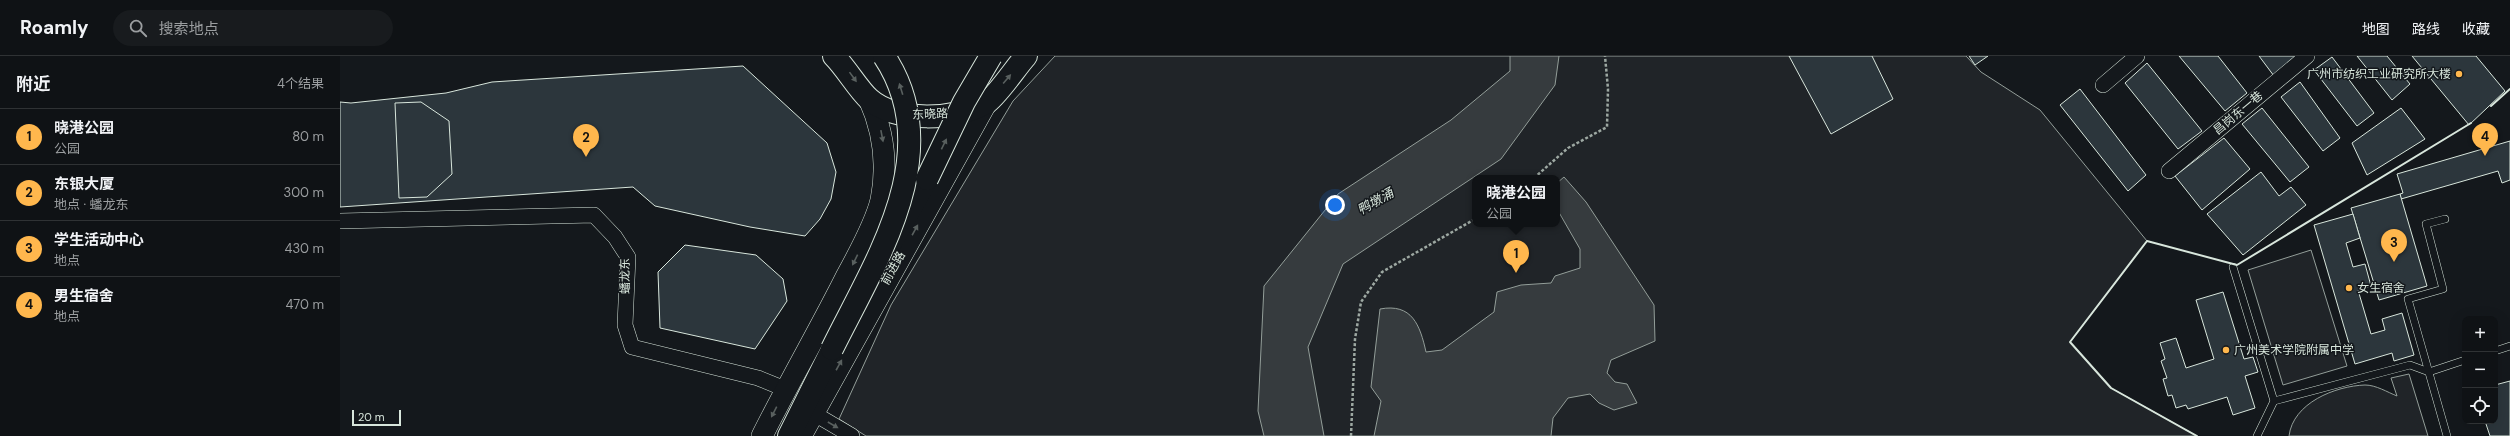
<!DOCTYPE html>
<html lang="zh">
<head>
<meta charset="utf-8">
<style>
	:root { --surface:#0f1215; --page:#181b1e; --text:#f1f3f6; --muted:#9b9ea0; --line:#2f3234; --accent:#ffb74d }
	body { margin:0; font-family:"DM Sans","Noto Sans SC",sans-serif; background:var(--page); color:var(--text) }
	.controls { position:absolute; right:12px; bottom:12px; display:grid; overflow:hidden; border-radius:8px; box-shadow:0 4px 16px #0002 }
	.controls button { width:36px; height:36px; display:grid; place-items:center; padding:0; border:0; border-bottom:1px solid var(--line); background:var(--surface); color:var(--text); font:20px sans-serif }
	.scale { position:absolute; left:12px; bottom:10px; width:49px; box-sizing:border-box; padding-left:4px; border:2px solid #d8e6dc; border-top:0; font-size:11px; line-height:14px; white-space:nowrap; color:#d8e6dc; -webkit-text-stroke:3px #14181c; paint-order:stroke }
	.you { position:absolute; left:995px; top:149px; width:14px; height:14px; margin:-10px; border:3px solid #fff; border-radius:50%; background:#1a73e8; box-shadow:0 0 0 6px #1a73e833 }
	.badge { display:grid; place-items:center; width:26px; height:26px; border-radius:50%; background:var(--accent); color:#111; font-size:13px; font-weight:700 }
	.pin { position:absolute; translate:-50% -33px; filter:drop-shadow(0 1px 2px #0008) }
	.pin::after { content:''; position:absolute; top:21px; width:14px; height:12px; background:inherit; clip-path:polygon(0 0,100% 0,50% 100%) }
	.popup { position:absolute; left:1132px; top:119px; width:88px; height:52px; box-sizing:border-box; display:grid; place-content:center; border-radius:8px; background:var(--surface); filter:drop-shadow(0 1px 3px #0005); font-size:13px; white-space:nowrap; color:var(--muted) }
	.popup b { font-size:15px; color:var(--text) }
	.popup::after { content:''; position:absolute; left:50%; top:100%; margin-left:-8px; border:8px solid transparent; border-top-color:var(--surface) }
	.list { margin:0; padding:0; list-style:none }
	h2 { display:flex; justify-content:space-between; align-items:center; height:52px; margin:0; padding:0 16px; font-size:17px }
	h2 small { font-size:13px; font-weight:400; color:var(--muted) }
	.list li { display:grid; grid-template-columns:26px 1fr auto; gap:12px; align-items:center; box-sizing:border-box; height:56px; padding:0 16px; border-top:1px solid var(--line) }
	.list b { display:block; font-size:15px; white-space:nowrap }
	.list p { margin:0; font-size:13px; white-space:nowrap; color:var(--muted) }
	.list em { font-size:13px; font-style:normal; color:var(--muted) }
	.icon { flex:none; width:22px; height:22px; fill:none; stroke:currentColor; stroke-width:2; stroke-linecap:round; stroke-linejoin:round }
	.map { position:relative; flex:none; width:2170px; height:380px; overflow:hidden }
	header { display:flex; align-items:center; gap:24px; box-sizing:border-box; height:56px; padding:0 20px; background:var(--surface); border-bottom:1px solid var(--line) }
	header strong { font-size:19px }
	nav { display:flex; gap:22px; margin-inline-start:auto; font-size:14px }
	.search { width:280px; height:36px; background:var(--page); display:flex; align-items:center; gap:10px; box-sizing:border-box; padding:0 14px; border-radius:22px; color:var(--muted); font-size:15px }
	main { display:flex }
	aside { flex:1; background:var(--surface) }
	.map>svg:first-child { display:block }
	.green { fill:#202428; stroke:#939e99; fill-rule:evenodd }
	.water { fill:#363b3e; stroke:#939e99 }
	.building { fill:#2c363c; stroke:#d8e6dc }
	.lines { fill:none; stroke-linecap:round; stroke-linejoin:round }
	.lane-casing { stroke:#d8e6dc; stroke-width:8 }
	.street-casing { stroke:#d8e6dc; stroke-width:16 }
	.secondary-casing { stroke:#d8e6dc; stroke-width:22 }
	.primary-casing { stroke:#d8e6dc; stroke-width:24 }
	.highway-casing { stroke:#d8e6dc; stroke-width:24 }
	.path { stroke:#9da8a2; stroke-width:2.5; stroke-dasharray:3 2; stroke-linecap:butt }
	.lane { stroke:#14181c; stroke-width:7 }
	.street { stroke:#14181c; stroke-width:15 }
	.secondary { stroke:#14181c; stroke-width:21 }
	.primary { stroke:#14181c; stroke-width:22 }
	.highway { stroke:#14181c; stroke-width:22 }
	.highway-bridge-casing { stroke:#d8e6dc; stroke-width:24; stroke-linecap:butt }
	.highway-bridge { stroke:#14181c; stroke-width:22 }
	.wall { stroke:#d8e6dc; stroke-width:2 }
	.oneway { fill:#59605f }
	.poi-dot { fill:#ffb74d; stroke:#14181c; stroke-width:1.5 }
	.labels { text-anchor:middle; stroke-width:3; stroke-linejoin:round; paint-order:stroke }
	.poi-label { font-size:12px; fill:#d8e6dc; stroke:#14181c; text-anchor:start }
	.street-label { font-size:12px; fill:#d8e6dc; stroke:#14181c }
	.water-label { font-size:13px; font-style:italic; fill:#d8e6dc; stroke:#14181c }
</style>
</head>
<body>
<header>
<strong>Roamly</strong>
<div class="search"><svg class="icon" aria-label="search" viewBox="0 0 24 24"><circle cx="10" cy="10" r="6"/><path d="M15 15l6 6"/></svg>搜索地点</div>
<nav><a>地图</a><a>路线</a><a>收藏</a></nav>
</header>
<main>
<aside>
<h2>附近<small>4个结果</small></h2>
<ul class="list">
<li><span class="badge">1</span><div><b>晓港公园</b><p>公园</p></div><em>80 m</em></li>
<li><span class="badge">2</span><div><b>东银大厦</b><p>地点 · 蟠龙东</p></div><em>300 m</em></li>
<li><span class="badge">3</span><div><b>学生活动中心</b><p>地点</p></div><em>430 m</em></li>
<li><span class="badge">4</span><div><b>男生宿舍</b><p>地点</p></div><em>470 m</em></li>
</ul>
</aside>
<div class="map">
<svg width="2170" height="380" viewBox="0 0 2170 380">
	<rect width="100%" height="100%" fill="#14181c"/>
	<!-- green -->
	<g class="green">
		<path d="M715,0h911l15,16 59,38 107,131 -77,101 41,46 86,48h-1331l-27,-17 52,-114 122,-204zM1135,122h82v46h-82z"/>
		<polygon points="1971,194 2007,310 1943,329 1908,214"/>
		<path d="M2069,318l19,62h-139c4,-33 46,-50 76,-51 11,0 22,7 32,11l-6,-18z"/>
	</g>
	<!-- water -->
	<g class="water">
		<polygon points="1170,0 1219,0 1215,29 1161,103 1003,208 968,291 984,380 924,380 918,355 924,230 998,138 1111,64 1170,15"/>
		<path d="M1224,121l22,25 68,103 1,36 -44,19 -4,13 8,9 12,2 10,19 -23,7 -15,-7 -9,-9 -22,4 -15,20 -2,18h-177l7,-35 -10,-14 9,-78c32,-6 40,16 46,43l16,-2 52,-38 3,-20 24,-7 30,-2 4,-7 25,-8v-19l-23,-40v-26z"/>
	</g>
	<!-- building -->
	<g class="building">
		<polygon points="1449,0 1532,0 1553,43 1491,78"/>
		<polygon points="1629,0 1648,0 1635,9"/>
		<polygon points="1839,0 1878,0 1907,37 1885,55"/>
		<polygon points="1919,0 1958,0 1934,20"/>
		<polygon points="2017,0 2047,0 2070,28 2052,44"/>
		<polygon points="2072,0 2136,0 2165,35 2129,69"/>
		<polygon points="1992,1 2034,57 2017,70 1974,14"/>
		<polygon points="1807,7 1862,75 1838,93 1785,27"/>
		<polygon points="403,10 487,87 496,116 491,143 480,163 465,180 410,171 315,150 293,131 0,151 0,46 11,47 106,37 152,26"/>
		<polygon points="1960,26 2000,82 1983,95 1941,41"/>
		<polygon points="1740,33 1806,119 1788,135 1720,49"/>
		<polygon points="81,46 109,65 112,118 87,141 59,142 55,47"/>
		<polygon points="1922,52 1969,111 1950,126 1902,68"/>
		<polygon points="2061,52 2085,83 2027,119 2012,87"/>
		<polygon points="1884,82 1910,113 1862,154 1835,120"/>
		<polygon points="2170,85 2170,124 2162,127 2158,115 2061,143 2060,138 2063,137 2057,118"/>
		<polygon points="1921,116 1939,140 1951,131 1966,149 1903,199 1867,158"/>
		<polygon points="2060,138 2087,230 2039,244 2011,152"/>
		<polygon points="2013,158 2020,182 2006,187 2013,211 2025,208 2031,230 2018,234 2031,278 2045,274 2042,263 2062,257 2074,299 2054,305 2052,297 2015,308 1974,169"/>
		<polygon points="345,189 416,199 443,223 447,245 415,293 320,272 318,216"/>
		<polygon points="1883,236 1904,303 1913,301 1918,316 1905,320 1915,352 1893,359 1887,341 1848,353 1846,349 1836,352 1832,339 1828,340 1823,323 1827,322 1821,305 1825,303 1820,287 1836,282 1846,312 1874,303 1856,244"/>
		<polygon points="2170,325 2170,380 2150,380 2145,365 2155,365 2155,329"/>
	</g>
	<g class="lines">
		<defs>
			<g id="lane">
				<polyline points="2105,163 2086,168 2103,233 2068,243 2107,380"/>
				<polyline points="1893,211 1934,345"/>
				<polyline points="2155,295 2170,290"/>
				<polyline points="1917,380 1934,345 2070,309 2089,316 2125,304"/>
			</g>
			<g id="street">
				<polyline points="1763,29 1797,0"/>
				<polyline points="1829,115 1967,0"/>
				<polyline points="0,165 254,159 275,181 288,201 285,269 292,291 418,322 445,333"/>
				<polyline points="473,357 512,380"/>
			</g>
			<g id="secondary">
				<path d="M422,380c27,-54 58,-107 85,-161 11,-20 29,-54 34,-75 7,-36 3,-68 -12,-101"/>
				<polyline points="461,380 647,46"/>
			</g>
			<path id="primary" d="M494,0c12,12 24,33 35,43 27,24 88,21 117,4 11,-7 30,-36 40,-47"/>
			<g id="highway">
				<polyline points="552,185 587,123"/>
				<polyline points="449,380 501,276"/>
			</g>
		</defs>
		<!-- lane casing -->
		<use href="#lane" class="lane-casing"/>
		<!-- street casing -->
		<use href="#street" class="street-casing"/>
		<!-- secondary casing -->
		<use href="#secondary" class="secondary-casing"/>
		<!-- primary casing -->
		<use href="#primary" class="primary-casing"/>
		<!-- highway casing -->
		<use href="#highway" class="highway-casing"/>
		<!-- path -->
		<g class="path">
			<polyline points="1194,122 1228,92 1267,71 1268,33 1265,0"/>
			<polyline points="1011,380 1015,283 1021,246 1042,216 1135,163"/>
		</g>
		<!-- lane -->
		<use href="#lane" class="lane"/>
		<!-- street -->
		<use href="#street" class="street"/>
		<!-- secondary -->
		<use href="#secondary" class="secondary"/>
		<!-- primary -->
		<use href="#primary" class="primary"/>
		<!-- highway -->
		<use href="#highway" class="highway"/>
		<defs>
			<g id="highway-bridge">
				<polyline points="587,123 624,46 651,0"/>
				<path d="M492,293c44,-89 116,-197 52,-293"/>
			</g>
		</defs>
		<!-- highway-bridge casing -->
		<use href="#highway-bridge" class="highway-bridge-casing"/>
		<!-- highway-bridge -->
		<use href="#highway-bridge" class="highway-bridge"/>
		<!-- wall -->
		<g class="wall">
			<polyline points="2151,50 2170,33"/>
			<polyline points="1857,380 1771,332 1730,286 1807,185 1897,209 2131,67"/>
		</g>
	</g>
	<!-- one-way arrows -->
	<defs><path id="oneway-solid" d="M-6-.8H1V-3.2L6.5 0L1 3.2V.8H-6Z"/></defs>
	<g class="oneway">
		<use href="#oneway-solid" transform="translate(513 21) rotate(54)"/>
		<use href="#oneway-solid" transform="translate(667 23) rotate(-50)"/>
		<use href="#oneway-solid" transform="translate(561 33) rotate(-107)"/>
		<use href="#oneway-solid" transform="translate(542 80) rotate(79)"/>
		<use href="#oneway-solid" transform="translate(604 88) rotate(-64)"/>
		<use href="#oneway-solid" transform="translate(575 174) rotate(-61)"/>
		<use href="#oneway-solid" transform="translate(515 204) rotate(116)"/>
		<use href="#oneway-solid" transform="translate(499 309) rotate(-61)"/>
		<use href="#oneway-solid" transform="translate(434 356) rotate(117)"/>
		<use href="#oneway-solid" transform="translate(493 369) rotate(30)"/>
	</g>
	<!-- markers -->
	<g class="poi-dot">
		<circle cx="2119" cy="18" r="4"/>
		<circle cx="2009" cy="232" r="4"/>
		<circle cx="1886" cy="294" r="4"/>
	</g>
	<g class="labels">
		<!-- poi labels -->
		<g class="poi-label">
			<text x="2111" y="22" text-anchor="end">广州市纺织工业研究所大楼</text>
			<text x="2017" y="236">女生宿舍</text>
			<text x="1894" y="298">广州美术学院附属中学</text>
		</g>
		<!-- street labels -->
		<g class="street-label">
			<text transform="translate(1898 57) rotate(-40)" y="4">昌岗东一巷</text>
			<text transform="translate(590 58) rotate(-2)" y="4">东晓路</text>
			<text transform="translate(553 212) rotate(-61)" y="4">前进路</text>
			<text transform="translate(285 220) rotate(-91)" y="4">蟠龙东</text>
		</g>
		<!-- water labels -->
		<g class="water-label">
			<text transform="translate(1035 145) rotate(-30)" y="5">鸭墩涌</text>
		</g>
	</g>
</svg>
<div class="controls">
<button>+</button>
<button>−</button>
<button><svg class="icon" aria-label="locate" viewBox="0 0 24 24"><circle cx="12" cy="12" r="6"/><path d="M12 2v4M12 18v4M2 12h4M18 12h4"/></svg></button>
</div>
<div class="scale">20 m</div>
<div class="you"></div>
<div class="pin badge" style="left:1176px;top:217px">1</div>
<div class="popup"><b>晓港公园</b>公园</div>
<div class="pin badge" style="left:246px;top:101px">2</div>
<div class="pin badge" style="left:2054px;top:206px">3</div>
<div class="pin badge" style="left:2145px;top:100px">4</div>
</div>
</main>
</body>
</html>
